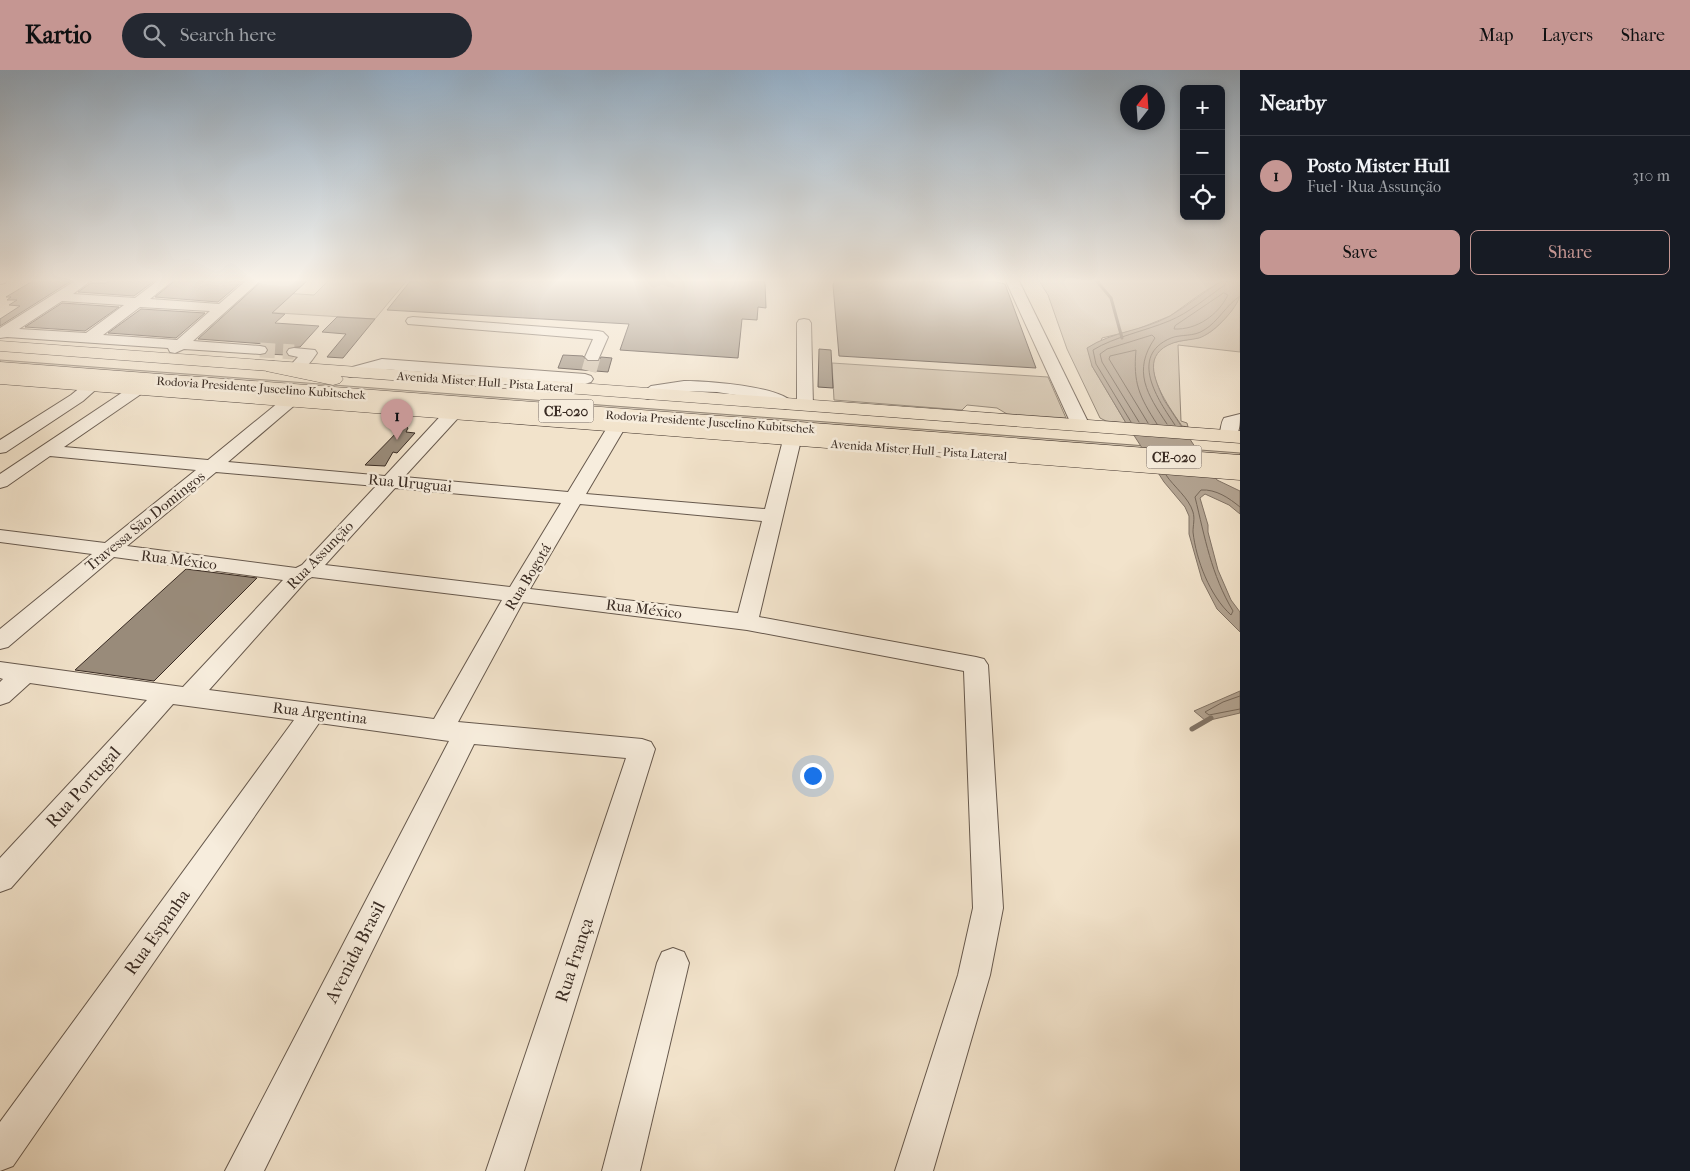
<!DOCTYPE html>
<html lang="en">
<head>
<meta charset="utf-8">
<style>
	:root { --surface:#171b24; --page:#242831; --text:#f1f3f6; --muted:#9ea1a6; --line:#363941; --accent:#c59692 }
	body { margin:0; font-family:"IM FELL French Canon",serif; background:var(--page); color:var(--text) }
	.controls { position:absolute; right:15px; top:15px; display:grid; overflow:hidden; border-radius:8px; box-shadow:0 2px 8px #0003 }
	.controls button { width:45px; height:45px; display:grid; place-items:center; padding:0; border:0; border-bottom:1px solid var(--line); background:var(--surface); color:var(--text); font:25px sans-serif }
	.compass { position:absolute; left:1120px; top:15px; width:45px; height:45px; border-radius:50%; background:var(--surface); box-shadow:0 2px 8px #0003; rotate:17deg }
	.you { position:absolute; left:812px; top:705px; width:18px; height:18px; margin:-12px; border:4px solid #fff; border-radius:50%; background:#1a73e8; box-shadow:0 0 0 8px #1a73e833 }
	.badge { display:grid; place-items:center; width:32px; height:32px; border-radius:50%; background:var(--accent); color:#111; font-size:16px; font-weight:700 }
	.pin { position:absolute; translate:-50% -41px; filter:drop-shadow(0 1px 2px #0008) }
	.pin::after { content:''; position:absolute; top:26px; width:18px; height:15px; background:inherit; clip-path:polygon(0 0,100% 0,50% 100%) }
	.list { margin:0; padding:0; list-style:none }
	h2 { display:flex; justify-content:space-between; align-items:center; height:65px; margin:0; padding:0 20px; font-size:21px }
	h2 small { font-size:16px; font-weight:400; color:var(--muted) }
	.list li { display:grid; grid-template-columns:32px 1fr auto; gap:15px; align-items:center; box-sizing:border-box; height:80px; padding:0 20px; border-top:1px solid var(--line) }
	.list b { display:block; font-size:19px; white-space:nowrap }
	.list p { margin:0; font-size:16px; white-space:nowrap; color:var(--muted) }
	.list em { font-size:16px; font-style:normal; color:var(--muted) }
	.actions { display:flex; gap:10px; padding:15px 20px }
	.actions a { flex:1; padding:11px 0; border:1px solid var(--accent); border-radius:8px; text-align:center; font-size:18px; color:var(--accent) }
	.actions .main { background:var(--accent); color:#111 }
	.icon { flex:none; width:28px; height:28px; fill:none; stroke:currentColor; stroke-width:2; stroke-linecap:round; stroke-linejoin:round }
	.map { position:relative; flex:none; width:1240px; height:1101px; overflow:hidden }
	header { display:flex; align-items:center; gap:30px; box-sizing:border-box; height:70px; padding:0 25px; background:var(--accent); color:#111 }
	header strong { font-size:24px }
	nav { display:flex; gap:28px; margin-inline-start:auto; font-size:18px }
	.search { width:350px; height:45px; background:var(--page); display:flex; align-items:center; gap:12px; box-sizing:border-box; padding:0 18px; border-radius:28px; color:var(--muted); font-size:19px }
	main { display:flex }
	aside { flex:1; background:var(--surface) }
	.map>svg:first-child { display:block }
	.green { fill:#d3c4ae; stroke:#867868 }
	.water { fill:#b3a492; stroke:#827466 }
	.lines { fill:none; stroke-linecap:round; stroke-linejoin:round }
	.shore { stroke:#76685a; stroke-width:1 }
	.stream-far1 { stroke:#827466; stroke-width:3 }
	.stream { stroke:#827466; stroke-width:5 }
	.building { fill:#998b7a; stroke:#392b23 }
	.minor-tunnel { stroke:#cdbea9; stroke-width:15; stroke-dasharray:15 8; stroke-linecap:butt }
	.minor-casing { stroke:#67594d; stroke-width:2 }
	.major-casing { stroke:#392b23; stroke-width:1 }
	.highway-casing { stroke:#392b23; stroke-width:1 }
	.minor { fill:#f7eddd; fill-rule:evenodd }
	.major { fill:#f2e3cb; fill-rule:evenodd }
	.highway { fill:#f2e3cb; fill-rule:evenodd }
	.labels { text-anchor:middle; stroke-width:5; stroke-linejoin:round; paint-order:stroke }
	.far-street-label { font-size:12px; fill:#392b23; stroke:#f7eddd }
	.shield { fill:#f7eddd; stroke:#72655b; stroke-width:1 }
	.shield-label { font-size:14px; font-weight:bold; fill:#392b23 }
	.street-label { font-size:15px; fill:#392b23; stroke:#f7eddd }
	.near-street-label { font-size:18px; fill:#392b23; stroke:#f7eddd }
</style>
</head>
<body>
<header>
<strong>Kartio</strong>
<div class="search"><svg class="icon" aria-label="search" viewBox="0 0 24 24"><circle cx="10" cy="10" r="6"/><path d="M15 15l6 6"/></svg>Search here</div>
<nav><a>Map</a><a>Layers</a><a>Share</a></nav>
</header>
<main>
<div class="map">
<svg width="1240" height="1101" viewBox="0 0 1240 1101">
	<rect width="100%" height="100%" fill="#f2e3cb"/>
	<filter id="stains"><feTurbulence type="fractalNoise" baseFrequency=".004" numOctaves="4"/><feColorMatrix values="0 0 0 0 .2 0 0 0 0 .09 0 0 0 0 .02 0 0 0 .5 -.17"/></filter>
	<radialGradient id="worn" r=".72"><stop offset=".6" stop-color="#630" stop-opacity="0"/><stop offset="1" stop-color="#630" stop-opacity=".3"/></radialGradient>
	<!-- green -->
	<g class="green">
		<polygon points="330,209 408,209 375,249 230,240 251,221 314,225"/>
		<polygon points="1038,209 1225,209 1202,223 1170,246 1135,260 1102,268 1092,296 1126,353 1106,351 1100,348 1067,279 1048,225"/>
		<path d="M1240,226v56l-62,-7 3,76 6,2 1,4 -6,-1c-11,-16 -46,-63 -19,-79 13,-8 31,-6 44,-13 12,-6 28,-26 33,-38z"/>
		<polygon points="0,290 1240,383 1240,388 0,294"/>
		<polygon points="832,293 1048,307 1066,348 1007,344 997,338 967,335 962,340 834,330"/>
	</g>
	<!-- water -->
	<g class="water">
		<path d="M1225,209h15c0,6 0,14 -1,19 -4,13 -27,36 -40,40 -8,2 -18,2 -26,5 -30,11 -19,35 -9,57l53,80 23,11v23l-11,-9 -24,-11 -5,4 8,27v7l10,38 13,30 9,12v20l-23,-23 -15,-29 -13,-46v-18l-4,-9 -21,-25 -38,-59 -34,-57 -5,-18c26,-17 56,-17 83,-32 19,-11 36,-26 55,-37z"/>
		<polygon points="1240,621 1240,643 1206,651 1194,641"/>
	</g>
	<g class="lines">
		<!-- shore -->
		<g class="shore">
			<path d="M1224,223l4,2c-10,20 -31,35 -54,34l1,-3z"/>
			<path d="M1131,352l-35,-58 -3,-14c21,-13 52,-19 76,-29 20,-8 38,-24 56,-36l2,-6"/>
			<path d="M1139,352l-37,-60 -2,-8 7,-5 45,-14 3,3c-23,33 -8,56 12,86"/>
			<path d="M1148,353l-39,-64 1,-3 26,-6c-3,33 3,46 21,74"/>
			<path d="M1175,355c-17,-25 -47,-69 -4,-87 10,-4 23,-1 33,-8 14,-8 22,-25 36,-34"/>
			<path d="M1166,405c8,12 23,23 27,37 2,7 0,13 0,20 3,28 17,64 38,83l2,-4c-22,-37 -28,-73 -38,-114l6,-7c15,-1 28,8 39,17"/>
			<polyline points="1240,626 1223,632 1205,642 1209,645 1240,639"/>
		</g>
		<!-- stream-far1 -->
		<polyline class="stream-far1" points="1095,209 1111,228 1122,268"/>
		<!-- stream -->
		<polyline class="stream" points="1192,659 1211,648"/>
	</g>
	<!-- building -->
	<g class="building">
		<polygon points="36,209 66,209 63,211 71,211 0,256 0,249 20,236 9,235 17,230 7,230 11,227 6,227"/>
		<polygon points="114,209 157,209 134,226 78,222 91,213 106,213"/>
		<polygon points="177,209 205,210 245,209 218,232 155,227"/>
		<polygon points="264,209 307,211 272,243 285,244 275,253 319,256 300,277 287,278 285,281 287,285 267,284 269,279 265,274 198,269"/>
		<polygon points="412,209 747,209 747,211 765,212 766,238 758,237 757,250 742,249 738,288 620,280 629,254 387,240"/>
		<polygon points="835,209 949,209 996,212 1005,214 1036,298 839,286 833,215"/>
		<polygon points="62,233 119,237 85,261 25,257"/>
		<polygon points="141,239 205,243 176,268 108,263"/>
		<polygon points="337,247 375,249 343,288 327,287 346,264 322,262"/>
		<polygon points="819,279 831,280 833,318 818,317"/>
		<polygon points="563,285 583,286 588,292 598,292 601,287 612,288 608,302 558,298"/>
		<polygon points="404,355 408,358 406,362 415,363 397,383 393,382 385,396 365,395"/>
		<polygon points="186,499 257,508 154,611 75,600"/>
	</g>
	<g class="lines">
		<!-- minor-tunnel -->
		<g class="minor-tunnel">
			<polyline points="260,280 294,282"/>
			<polyline points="589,301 593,287"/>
		</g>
		<defs>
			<g id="minor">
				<polygon points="0,209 7,209 5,213 0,214"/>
				<path d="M78,209h15l-20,15 62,4 25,-19h15l-25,20 69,5 29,-25h14l-69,62 67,5 5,1 2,3 -2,3 -5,1 -76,-5 -9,4 -5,-1 -2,-4 -161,-11 -7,1v-10zM62,231l62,4 -38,28 -67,-4zM140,237l70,4 -33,29 -74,-5z"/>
				<polygon points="1005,209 1018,209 1090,356 1087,360 1075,360 1072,356"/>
				<polygon points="413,247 598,261 603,262 608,267 598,290 588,290 585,287 593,269 408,254 406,251 408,248"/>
				<polygon points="804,249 809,250 811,253 813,336 811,339 799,339 797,336 797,253 799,250"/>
				<path d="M294,278l21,2 2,3c-6,9 -14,21 -26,18l-3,-3 10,-11 -9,-2 -2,-3 2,-3z"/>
				<polygon points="382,289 585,304 591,306 593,309 591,312 585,314 382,299 350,307 345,305 342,302 345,299"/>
				<polygon points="93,310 99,312 101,315 83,331 6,382 0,383 0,370 71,325 87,312"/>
				<path d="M684,311c22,0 98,5 110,23l-2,3 -6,2 -31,-11 -38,-6 -33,-1 -22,2 -14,6 -6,-2 -2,-3 11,-8z"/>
				<path d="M138,314l6,2 2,3 -2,3 -80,55 144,13 76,-62h12l2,3 -2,3 -68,58 157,14 62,-67h12l2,4 -2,4 -55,60 164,15 40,-66 3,-4h12l3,4 -40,68 179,15 18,-69 3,-4 6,-1 6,1 3,4 -42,177 217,40 8,2 4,6 15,243 -13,67 -57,196h-38l63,-196 15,-67 -9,-237 -217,-41 -224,-28 -65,120 184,17 9,3 4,7 -131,422h-38l140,-413 -152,-14 -210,427h-39l224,-430 -130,-18 -306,443 -13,5v-49l294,-402 -121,-16 -162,184 -11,4v-34l147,-158 -117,-17 -21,19 -9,3v-23l3,-3 -3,-1v-16l183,25 100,-107 -169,-23 -106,90 -8,2v-20l92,-75 -92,-12v-12l105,13 91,-73 -146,-14 -43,30 -7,2v-14l132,-88zM216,402l160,14 -74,79 -6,3 -169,-22zM395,418l166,15 -51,84 -185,-22zM580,434l182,17 -24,92 -208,-24zM312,507l190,23 -68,119 -225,-29 98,-110z"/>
				<path d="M1240,344c0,12 0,24 -13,27l-6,-1 -3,-4c4,-6 2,-12 6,-18z"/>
				<polygon points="673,878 684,882 689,893 640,1101 602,1101 657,893 662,882"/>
			</g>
			<g id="major">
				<polygon points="0,271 1240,361 1240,373 0,281"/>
				<polygon points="0,302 1240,396 1240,410 0,314"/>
			</g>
			<g id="highway">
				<polygon points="273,291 340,305 343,309 340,313 333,315 266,301 264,297 266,293"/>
				<polygon points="0,292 1240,385 1240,399 0,304"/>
			</g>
		</defs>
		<!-- minor casing -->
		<use href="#minor" class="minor-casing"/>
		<!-- major casing -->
		<use href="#major" class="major-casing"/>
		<!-- highway casing -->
		<use href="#highway" class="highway-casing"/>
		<!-- minor -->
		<use href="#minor" class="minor"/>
		<!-- major -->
		<use href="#major" class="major"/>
		<!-- highway -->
		<use href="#highway" class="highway"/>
	</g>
	<!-- sky -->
	<linearGradient id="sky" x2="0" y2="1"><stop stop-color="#93aec6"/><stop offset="0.58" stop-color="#f9f2e8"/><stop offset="1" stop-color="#f9f2e8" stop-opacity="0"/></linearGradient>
	<rect width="1240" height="363" fill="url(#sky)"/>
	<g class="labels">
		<!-- far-street labels -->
		<g class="far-street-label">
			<text transform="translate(485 312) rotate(4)" y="4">Avenida Mister Hull - Pista Lateral</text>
			<text transform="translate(261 318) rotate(4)" y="4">Rodovia Presidente Juscelino Kubitschek</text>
			<text transform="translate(710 352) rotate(4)" y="4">Rodovia Presidente Juscelino Kubitschek</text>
			<text transform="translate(919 380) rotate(4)" y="4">Avenida Mister Hull - Pista Lateral</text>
		</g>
		<!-- shield labels -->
		<g class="shield">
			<rect x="538.5" y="329.5" width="55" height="23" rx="4"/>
			<rect x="1146.5" y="375.5" width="55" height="23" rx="4"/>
		</g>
		<g class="shield-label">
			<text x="566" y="346">CE-020</text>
			<text x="1174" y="392">CE-020</text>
		</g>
		<!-- street labels -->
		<g class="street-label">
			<text transform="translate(410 413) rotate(5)" y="5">Rua Uruguai</text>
			<text transform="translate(145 451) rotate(-39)" y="5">Travessa São Domingos</text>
			<text transform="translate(320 485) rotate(-46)" y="5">Rua Assunção</text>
			<text transform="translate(179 490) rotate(7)" y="5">Rua México</text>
			<text transform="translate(528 507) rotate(-59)" y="5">Rua Bogotá</text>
			<text transform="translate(644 539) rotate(7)" y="5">Rua México</text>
			<text transform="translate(320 643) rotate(7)" y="5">Rua Argentina</text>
		</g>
		<!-- near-street labels -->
		<g class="near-street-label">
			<text transform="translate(83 717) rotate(-48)" y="6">Rua Portugal</text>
			<text transform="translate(157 862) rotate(-55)" y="6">Rua Espanha</text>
			<text transform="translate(355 882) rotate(-63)" y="6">Avenida Brasil</text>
			<text transform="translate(574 890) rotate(-72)" y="6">Rua França</text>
		</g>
	</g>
	<rect width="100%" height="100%" filter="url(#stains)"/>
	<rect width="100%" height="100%" fill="url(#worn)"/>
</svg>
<div class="controls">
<button>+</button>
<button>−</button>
<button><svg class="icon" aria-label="locate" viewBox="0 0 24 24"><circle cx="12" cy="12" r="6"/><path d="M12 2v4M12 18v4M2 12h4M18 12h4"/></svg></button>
</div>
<svg class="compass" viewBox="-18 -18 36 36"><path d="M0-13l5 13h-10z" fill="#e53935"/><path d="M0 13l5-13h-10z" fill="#9ea1a6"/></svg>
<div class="you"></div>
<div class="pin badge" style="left:397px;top:370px">1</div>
</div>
<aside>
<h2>Nearby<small></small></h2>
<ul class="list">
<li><span class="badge">1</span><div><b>Posto Mister Hull</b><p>Fuel · Rua Assunção</p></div><em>310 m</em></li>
</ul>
<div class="actions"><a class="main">Save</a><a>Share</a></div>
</aside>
</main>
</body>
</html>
